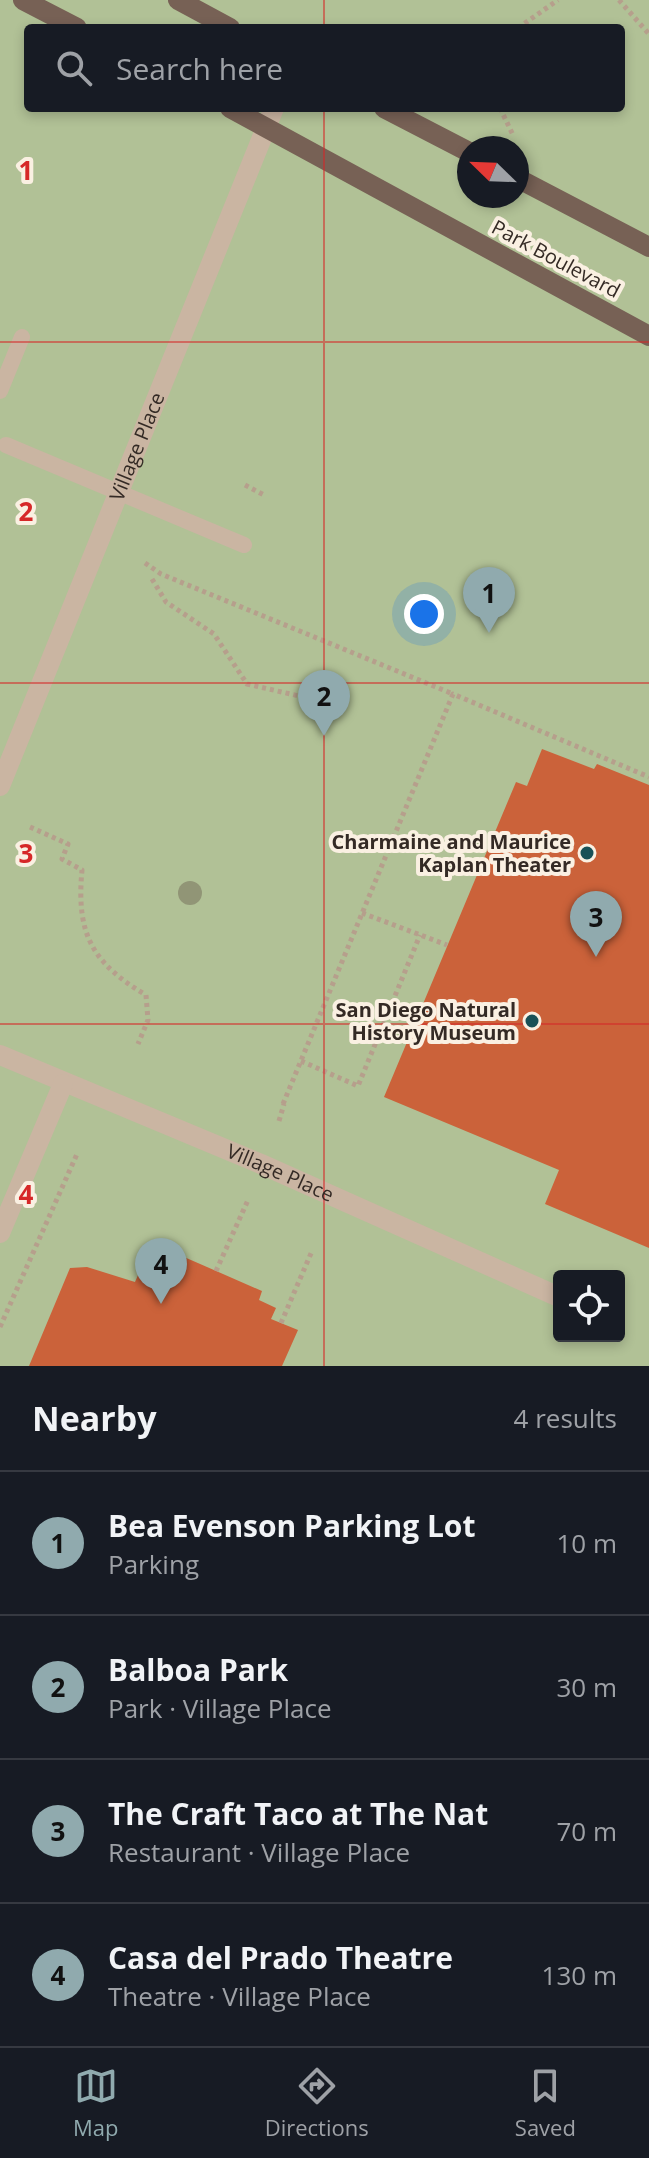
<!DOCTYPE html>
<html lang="en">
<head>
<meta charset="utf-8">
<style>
	:root { --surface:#171b24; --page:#20242c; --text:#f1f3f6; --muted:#9ea1a6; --line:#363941; --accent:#90aaae }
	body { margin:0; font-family:"Open Sans",sans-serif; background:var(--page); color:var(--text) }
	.controls { position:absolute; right:24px; bottom:24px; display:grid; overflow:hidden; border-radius:8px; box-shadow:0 4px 12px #0003 }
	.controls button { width:72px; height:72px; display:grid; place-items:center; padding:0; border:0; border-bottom:2px solid var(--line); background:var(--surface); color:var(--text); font:40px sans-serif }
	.compass { position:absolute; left:457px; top:136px; width:72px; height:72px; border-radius:50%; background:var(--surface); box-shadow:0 4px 12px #0003; rotate:293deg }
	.you { position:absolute; left:424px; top:614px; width:28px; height:28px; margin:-20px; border:6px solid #fff; border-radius:50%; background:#1a73e8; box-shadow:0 0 0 12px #1a73e833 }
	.badge { display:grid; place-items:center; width:52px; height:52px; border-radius:50%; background:var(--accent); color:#111; font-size:26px; font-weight:700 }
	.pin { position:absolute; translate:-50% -66px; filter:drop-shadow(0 2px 4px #0008) }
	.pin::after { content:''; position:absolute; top:42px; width:28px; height:24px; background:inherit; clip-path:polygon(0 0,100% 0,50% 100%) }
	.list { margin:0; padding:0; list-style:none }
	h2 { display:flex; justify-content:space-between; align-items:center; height:104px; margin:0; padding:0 32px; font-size:34px }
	h2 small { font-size:26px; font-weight:400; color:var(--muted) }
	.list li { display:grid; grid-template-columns:52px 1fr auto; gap:24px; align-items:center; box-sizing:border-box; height:144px; padding:0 32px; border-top:2px solid var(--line) }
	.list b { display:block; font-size:30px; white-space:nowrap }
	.list p { margin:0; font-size:26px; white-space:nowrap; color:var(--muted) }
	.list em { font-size:26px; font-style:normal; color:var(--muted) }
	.icon { flex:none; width:44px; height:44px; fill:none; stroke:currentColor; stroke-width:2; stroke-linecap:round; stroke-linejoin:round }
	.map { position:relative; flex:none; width:649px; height:1366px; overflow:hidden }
	.search { position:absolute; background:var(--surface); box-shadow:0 4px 12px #0003; left:24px; right:24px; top:24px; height:88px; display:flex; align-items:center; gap:20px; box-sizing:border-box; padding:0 28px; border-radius:8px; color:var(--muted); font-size:30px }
	.sheet { height:680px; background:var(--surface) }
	nav { display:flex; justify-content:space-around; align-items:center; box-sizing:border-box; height:112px; border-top:2px solid var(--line); background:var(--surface); font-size:22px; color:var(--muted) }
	nav a { display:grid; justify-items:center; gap:4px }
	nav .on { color:var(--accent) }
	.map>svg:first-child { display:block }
	.green { fill:#b1c196; fill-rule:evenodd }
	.building { fill:#cb623a }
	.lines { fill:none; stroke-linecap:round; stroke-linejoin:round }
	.path { stroke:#b69f8c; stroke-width:5; stroke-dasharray:4 4; stroke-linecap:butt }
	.service { stroke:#cab5a2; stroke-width:16 }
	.minor { stroke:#cab5a2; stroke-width:20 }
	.primary { stroke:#776155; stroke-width:20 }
	.tree { fill:#919576 }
	.grid { fill:none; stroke:#d62828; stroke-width:2; stroke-opacity:0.55 }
	.poi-dot { fill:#195157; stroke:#faf0e2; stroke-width:3 }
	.labels { text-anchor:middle; stroke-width:8; stroke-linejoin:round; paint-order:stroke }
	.street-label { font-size:20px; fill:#342a25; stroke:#faf0e2 }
	.poi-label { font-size:20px; font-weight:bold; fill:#342a25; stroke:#faf0e2; text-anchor:end }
	.grid-label { font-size:26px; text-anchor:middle; font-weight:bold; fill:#d62828; stroke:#faf0e2; stroke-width:8; stroke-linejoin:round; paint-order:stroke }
</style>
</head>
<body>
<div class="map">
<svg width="649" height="1366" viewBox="0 0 649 1366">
	<rect width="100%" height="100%" fill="#f2e6d6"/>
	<!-- green -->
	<path class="green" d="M0,0h649v1366h-649zM28,28h593v80h-593zM469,148h48v48h-48zM559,1276h60v60h-60z"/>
	<!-- building -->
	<g class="building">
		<polygon points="542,749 594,769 597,764 649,785 649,1248 545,1204 559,1170 384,1097 516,782 527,786"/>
		<polygon points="152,1243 262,1291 259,1300 276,1308 271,1319 298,1330 282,1366 29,1366 70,1268 87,1267 135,1282"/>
	</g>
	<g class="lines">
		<!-- path -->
		<g class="path">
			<polyline points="619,0 649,34"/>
			<polyline points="518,28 558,0"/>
			<polyline points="500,108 513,135"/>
			<polyline points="245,485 264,495"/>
			<polyline points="145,563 161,574 453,694"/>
			<polyline points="152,579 166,602 214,634 247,684 325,702"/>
			<path d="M30,827l38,17 -6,15 20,11c-6,64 10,93 64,125l2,25 -10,24"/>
			<polyline points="362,913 447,945"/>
			<polyline points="301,1061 358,1086 420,935"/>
			<polyline points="283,1104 453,694 649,777"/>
			<polyline points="279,1121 284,1104"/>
			<polyline points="216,1271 248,1200"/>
			<polyline points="281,1323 312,1251"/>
			<polyline points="0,1327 77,1154"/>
		</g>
		<!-- service -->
		<g class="service">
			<polyline points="0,391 22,337"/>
			<polyline points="6,445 244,545"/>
		</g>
		<!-- minor -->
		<g class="minor">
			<path id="s1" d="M0,786l274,-678"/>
			<path id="s2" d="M0,1055l261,109 298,133"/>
			<polyline points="0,1233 63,1084"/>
		</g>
		<!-- primary -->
		<g class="primary">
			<polyline points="23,0 77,28"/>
			<polyline points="178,0 230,28"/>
			<polyline points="230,108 649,336"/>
			<polyline points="384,108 469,152"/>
			<polyline points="517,178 649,247"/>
		</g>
	</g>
	<!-- trees -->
	<circle class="tree" cx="190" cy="893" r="12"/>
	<!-- grid -->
	<path class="grid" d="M324,0v28M324,108v1258M0,342h649M0,683h649M0,1024h649"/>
	<!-- markers -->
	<g class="poi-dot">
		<circle cx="587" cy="853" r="8"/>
		<circle cx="532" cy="1021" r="8"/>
	</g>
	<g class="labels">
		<!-- street labels -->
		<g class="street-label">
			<text transform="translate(556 259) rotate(28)" y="7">Park Boulevard</text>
			<text dy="7" stroke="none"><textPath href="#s1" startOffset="366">Village Place</textPath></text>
			<text dy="7" stroke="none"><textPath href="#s2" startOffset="304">Village Place</textPath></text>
		</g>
		<!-- poi labels -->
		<g class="poi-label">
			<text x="571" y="849">Charmaine and Maurice<tspan x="571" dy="23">Kaplan Theater</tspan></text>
			<text x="516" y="1017">San Diego Natural<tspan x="516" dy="23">History Museum</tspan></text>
		</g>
	</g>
	<g class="grid-label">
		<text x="26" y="180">1</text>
		<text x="26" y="521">2</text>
		<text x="26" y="863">3</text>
		<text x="26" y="1204">4</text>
	</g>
</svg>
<div class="controls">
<button><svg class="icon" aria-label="locate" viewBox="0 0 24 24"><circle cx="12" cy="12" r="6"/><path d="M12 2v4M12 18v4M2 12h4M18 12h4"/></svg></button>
</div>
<svg class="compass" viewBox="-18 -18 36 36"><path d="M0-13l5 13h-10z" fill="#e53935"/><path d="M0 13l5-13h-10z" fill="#9ea1a6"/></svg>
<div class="you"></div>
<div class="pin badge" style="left:489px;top:633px">1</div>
<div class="pin badge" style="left:324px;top:736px">2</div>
<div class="pin badge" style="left:596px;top:957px">3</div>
<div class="pin badge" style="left:161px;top:1304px">4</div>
<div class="search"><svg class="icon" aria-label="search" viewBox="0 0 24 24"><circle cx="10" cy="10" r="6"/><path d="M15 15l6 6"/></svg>Search here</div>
</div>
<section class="sheet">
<h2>Nearby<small>4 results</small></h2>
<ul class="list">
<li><span class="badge">1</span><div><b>Bea Evenson Parking Lot</b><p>Parking</p></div><em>10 m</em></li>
<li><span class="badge">2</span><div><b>Balboa Park</b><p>Park · Village Place</p></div><em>30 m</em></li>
<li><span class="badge">3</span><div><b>The Craft Taco at The Nat</b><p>Restaurant · Village Place</p></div><em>70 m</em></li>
<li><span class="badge">4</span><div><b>Casa del Prado Theatre</b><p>Theatre · Village Place</p></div><em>130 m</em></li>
</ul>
</section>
<nav>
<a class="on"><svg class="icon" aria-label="map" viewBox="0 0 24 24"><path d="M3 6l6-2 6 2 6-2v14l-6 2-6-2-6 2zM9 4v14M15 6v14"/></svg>Map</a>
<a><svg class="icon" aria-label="directions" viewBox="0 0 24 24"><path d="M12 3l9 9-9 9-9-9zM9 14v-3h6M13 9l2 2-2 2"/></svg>Directions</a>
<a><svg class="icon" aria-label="saved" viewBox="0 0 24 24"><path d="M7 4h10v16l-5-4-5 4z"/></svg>Saved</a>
</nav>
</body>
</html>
